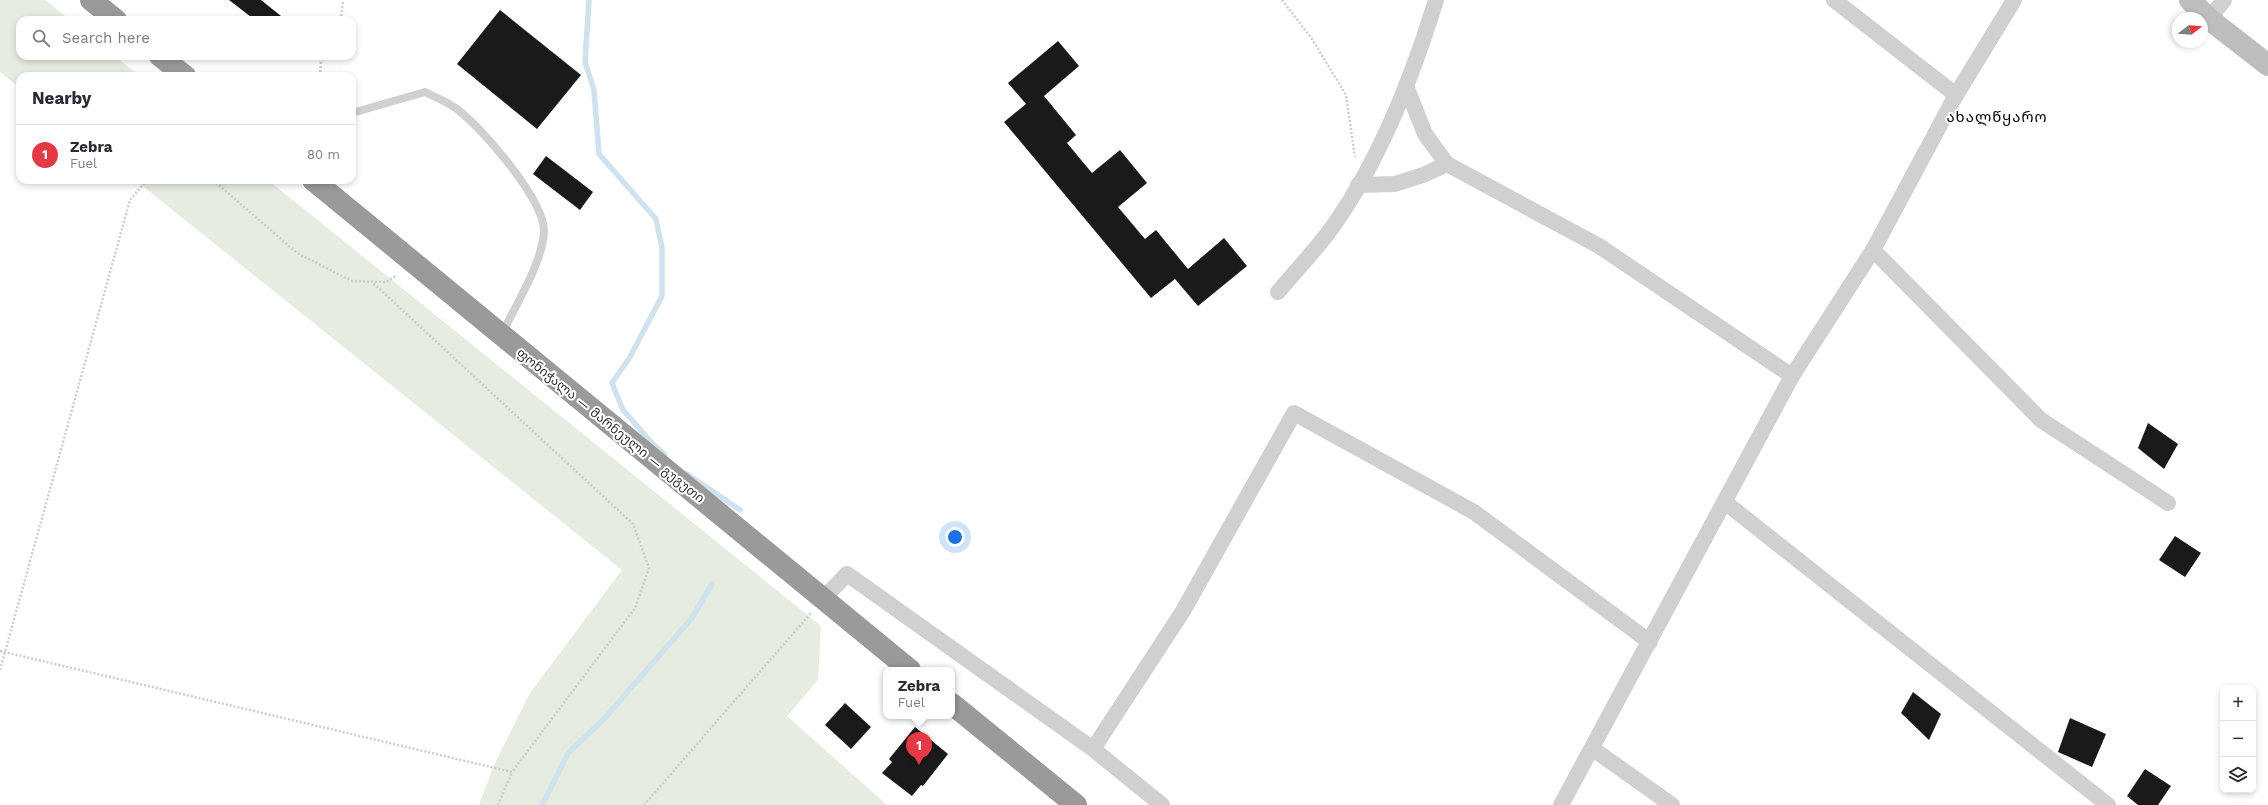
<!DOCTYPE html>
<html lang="en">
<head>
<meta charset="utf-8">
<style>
	:root { --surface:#fff; --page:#f7f7f7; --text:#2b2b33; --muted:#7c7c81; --line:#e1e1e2; --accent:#e63946 }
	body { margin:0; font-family:"Work Sans","Noto Sans Georgian",sans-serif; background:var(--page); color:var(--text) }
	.controls { position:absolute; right:12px; bottom:12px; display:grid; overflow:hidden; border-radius:8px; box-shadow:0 2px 6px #0003 }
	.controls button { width:36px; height:36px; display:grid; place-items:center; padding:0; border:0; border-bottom:1px solid var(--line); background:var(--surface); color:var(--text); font:20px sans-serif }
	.compass { position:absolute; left:2172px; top:12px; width:36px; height:36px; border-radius:50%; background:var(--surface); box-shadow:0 2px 6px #0003; rotate:73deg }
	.you { position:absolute; left:955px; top:537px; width:14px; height:14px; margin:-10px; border:3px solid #fff; border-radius:50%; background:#1a73e8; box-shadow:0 0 0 6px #1a73e833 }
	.badge { display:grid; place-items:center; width:26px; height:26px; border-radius:50%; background:var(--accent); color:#fff; font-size:13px; font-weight:700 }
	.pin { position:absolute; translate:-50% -33px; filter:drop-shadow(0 1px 2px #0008) }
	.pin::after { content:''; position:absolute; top:21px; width:14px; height:12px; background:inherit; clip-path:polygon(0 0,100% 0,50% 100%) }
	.popup { position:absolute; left:883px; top:667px; width:72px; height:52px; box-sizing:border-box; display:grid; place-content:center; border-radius:8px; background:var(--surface); filter:drop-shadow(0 1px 3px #0005); font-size:13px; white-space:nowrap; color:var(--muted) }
	.popup b { font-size:15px; color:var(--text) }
	.popup::after { content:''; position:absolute; left:50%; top:100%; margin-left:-8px; border:8px solid transparent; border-top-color:var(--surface) }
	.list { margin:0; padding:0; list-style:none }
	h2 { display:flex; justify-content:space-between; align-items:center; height:52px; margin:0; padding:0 16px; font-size:17px }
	h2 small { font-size:13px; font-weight:400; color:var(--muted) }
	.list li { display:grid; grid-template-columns:26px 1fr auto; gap:12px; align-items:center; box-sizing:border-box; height:60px; padding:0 16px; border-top:1px solid var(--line) }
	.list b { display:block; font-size:15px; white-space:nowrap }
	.list p { margin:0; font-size:13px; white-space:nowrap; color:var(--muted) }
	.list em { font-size:13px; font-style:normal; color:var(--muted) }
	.icon { flex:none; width:22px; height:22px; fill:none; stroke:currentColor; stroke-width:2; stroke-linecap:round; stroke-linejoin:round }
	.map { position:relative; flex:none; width:2268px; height:805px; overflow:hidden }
	.search { position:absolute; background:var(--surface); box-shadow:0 2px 6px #0003; left:16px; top:16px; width:340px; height:44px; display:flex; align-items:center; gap:10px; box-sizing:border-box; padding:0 14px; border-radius:12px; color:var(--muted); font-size:15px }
	.panel { position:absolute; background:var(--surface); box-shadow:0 2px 6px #0003; left:16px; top:72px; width:340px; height:112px; border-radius:12px }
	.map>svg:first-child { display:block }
	.green { fill:#e6ecdf }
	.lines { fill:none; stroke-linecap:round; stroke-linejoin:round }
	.stream { stroke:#cfe2ee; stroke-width:5.5 }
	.building { fill:#1a1a1a }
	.path { stroke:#cdcdcd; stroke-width:2.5; stroke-dasharray:2 2; stroke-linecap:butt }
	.lane { stroke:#d0d0d0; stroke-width:8 }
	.street { stroke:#d0d0d0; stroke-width:16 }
	.secondary { stroke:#bdbdbd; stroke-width:22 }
	.highway { stroke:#9a9a9a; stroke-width:22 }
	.labels { text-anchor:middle; stroke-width:4; stroke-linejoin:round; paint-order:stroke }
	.street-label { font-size:13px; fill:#333; stroke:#fff }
	.quarter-label { font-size:15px; letter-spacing:1px; fill:#000; stroke:#fff }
</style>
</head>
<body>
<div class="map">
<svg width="2268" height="805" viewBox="0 0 2268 805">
	<rect width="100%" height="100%" fill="#fff"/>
	<!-- green -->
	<g class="green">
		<polygon points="0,0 45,0 70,20 20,20 20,56 115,56 139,76 20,76 20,88 0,72"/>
		<polygon points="135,180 268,180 821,626 818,680 787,716 887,805 479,805 494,765 530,693 622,570"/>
	</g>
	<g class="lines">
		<!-- stream -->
		<g class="stream">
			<polyline points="589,0 585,62 594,90 599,154 656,219 662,248 662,296 630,357 612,383 623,410 651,442 665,455"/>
			<polyline points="687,474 740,510"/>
			<polyline points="542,805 568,753 603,720 692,618 712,584"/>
		</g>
	</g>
	<!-- building -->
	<g class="building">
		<polygon points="229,0 261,0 286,20 255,20"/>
		<polygon points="500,10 581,75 537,129 457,64"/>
		<polygon points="1058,41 1079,66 1044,96 1076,135 1067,143 1092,173 1120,150 1147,183 1118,207 1145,239 1156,230 1188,269 1224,238 1247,266 1198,306 1175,279 1151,298 1004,122 1026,104 1008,83"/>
		<polygon points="546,156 593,192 580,210 533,174"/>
		<polygon points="2148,423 2178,444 2164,469 2138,448"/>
		<polygon points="2175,536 2201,553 2185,577 2159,560"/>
		<polygon points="1913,692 1941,714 1929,740 1901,713"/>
		<polygon points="845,703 871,727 851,749 825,725"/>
		<polygon points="2070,718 2106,734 2092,767 2058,752"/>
		<polygon points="915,727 948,754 923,786 921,785 912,796 882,773 892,762 889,759"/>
		<polygon points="2145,769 2171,786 2158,805 2138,805 2127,796"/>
	</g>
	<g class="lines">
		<!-- path -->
		<g class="path">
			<polyline points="1282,0 1312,39 1346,95 1355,157"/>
			<polyline points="341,20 343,0"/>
			<polyline points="320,76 321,62 324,56"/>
			<polyline points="213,180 297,253 352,281 386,282 397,275"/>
			<polyline points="0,651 512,772 635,608 649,568 633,524 372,282"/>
			<polyline points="0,670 130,200 147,180"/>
			<polyline points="498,805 512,772"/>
			<polyline points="644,805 811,613"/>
		</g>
		<!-- lane -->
		<path class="lane" d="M352,113l73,-21c10,5 23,10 32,17 25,19 87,90 87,122 -1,31 -29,75 -42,103"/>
		<!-- street -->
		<g class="street">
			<polyline points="1834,0 1956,95"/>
			<polyline points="2209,19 2224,0"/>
			<polyline points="1406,86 1425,134 1447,164 1599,246 1792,376"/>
			<polyline points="1358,185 1395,184 1423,175 1447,164"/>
			<polyline points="1873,250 2041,420 2168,503"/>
			<path d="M1278,292c19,-23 41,-45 58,-70 45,-65 77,-147 100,-222"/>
			<polyline points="1726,503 2108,805"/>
			<polyline points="823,599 847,574 1093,749 1162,805"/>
			<polyline points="1093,749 1183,611 1294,413 1474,512 1650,642"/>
			<polyline points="1593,749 1672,805"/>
			<polyline points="1561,805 1792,376 1873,250 1956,95 2014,0"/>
		</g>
		<!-- secondary -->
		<polyline class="secondary" points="2190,0 2209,19 2268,65"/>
		<!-- highway -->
		<g class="highway">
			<polyline points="91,0 116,20"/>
			<polyline points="160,56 185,76"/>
			<polyline points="313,180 910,670"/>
			<polyline points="952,704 1076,805"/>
		</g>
	</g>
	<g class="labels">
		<!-- street labels -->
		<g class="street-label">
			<text transform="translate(611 425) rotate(39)" y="5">ფონიჭალა — მარნეული — გუგუთი</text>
		</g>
		<!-- quarter labels -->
		<g class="quarter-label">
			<text x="1997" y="122">ახალწყარო</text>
		</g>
	</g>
</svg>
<div class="controls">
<button>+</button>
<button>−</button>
<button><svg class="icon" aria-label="layers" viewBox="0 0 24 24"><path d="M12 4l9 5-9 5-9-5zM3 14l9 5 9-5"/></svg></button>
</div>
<svg class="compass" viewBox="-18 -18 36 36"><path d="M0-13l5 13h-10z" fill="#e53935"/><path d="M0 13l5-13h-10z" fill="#7c7c81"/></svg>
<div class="you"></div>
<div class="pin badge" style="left:919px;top:765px">1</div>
<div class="popup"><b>Zebra</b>Fuel</div>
<div class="search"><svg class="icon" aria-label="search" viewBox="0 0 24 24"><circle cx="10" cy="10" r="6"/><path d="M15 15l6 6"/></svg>Search here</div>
<section class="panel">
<h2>Nearby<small></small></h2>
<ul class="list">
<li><span class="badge">1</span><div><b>Zebra</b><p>Fuel</p></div><em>80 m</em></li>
</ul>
</section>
</div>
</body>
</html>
